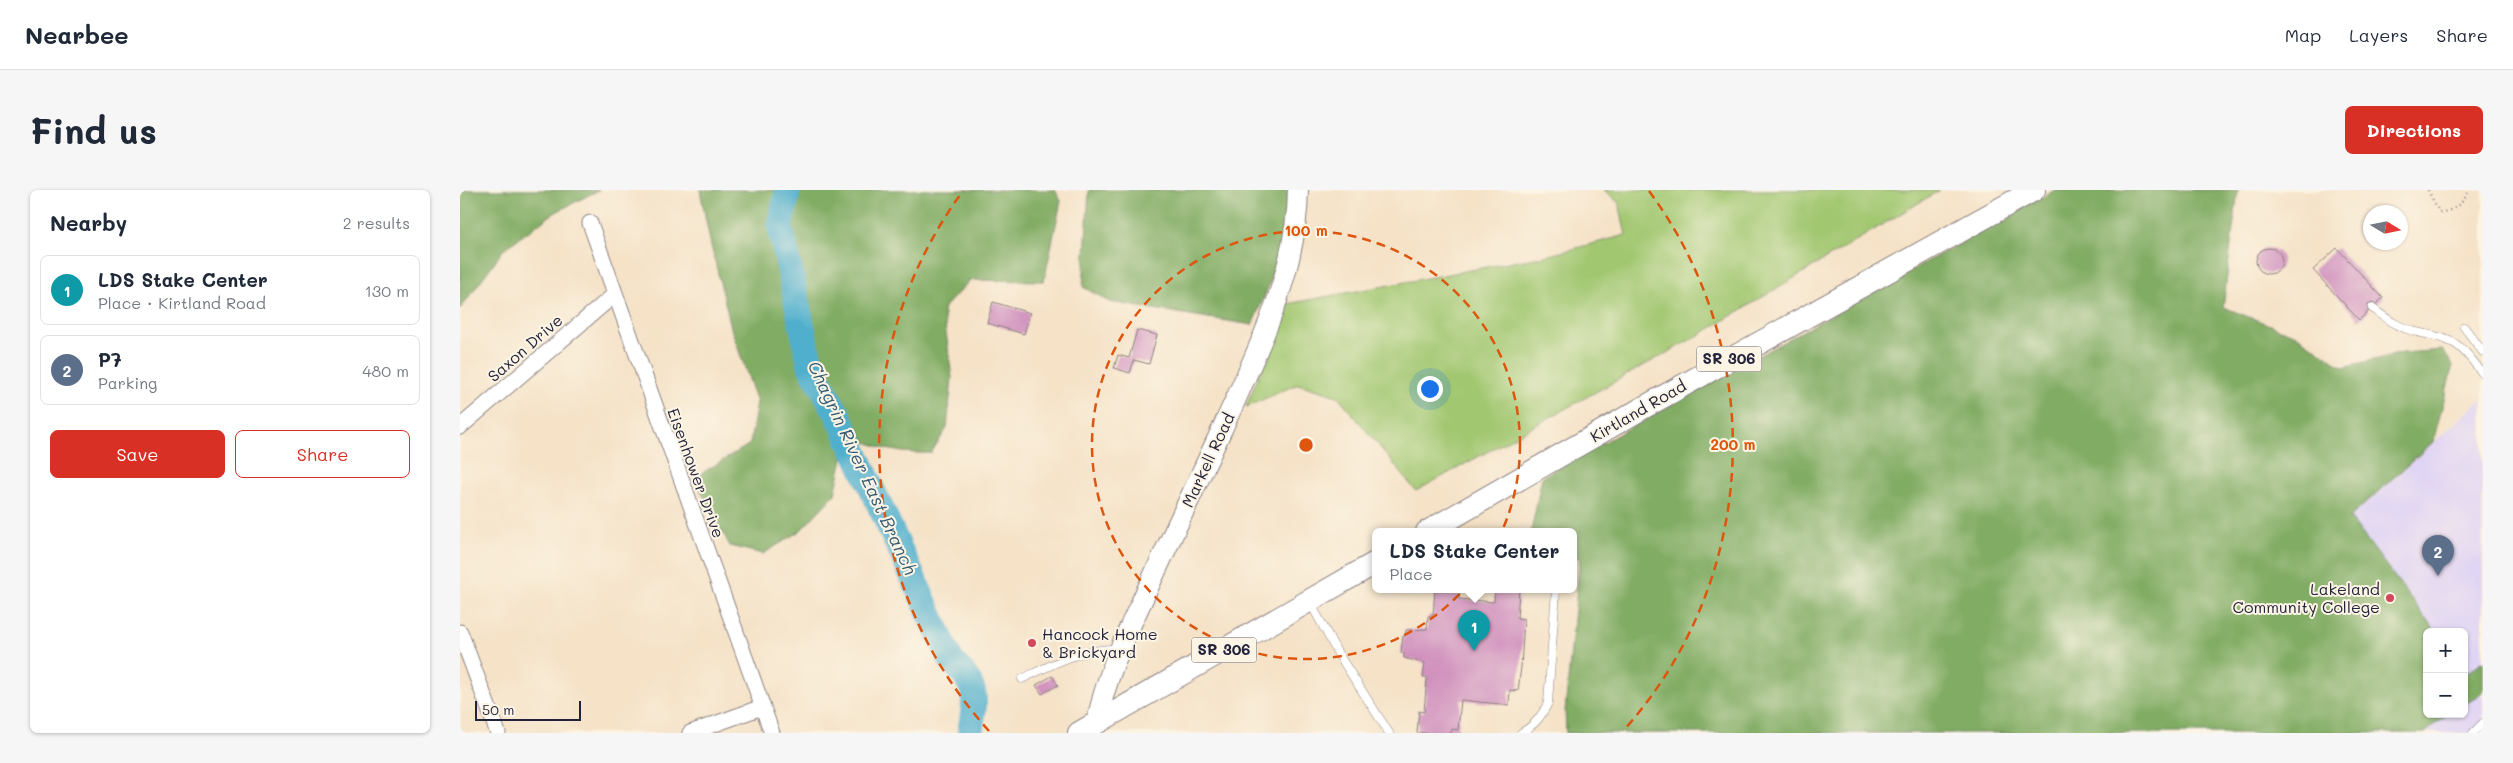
<!DOCTYPE html>
<html lang="en">
<head>
<meta charset="utf-8">
<style>
	:root { --surface:#fff; --page:#f6f6f7; --text:#1f2937; --muted:#747a83; --line:#e0e1e3; --accent:#d93025 }
	body { margin:0; font-family:Mali,sans-serif; background:var(--page); color:var(--text) }
	.controls { position:absolute; right:15px; bottom:15px; display:grid; overflow:hidden; border-radius:8px; box-shadow:0 1px 4px #0004 }
	.controls button { width:45px; height:45px; display:grid; place-items:center; padding:0; border:0; border-bottom:1px solid var(--line); background:var(--surface); color:var(--text); font:25px sans-serif }
	.compass { position:absolute; left:1903px; top:15px; width:45px; height:45px; border-radius:50%; background:var(--surface); box-shadow:0 1px 4px #0004; rotate:100deg }
	.scale { position:absolute; left:15px; bottom:12px; width:106px; box-sizing:border-box; padding-left:5px; border:2px solid #22223b; border-top:0; font-size:14px; line-height:18px; white-space:nowrap; color:#22223b; -webkit-text-stroke:4px #fcf5e5; paint-order:stroke }
	.you { position:absolute; left:969px; top:198px; width:18px; height:18px; margin:-12px; border:4px solid #fff; border-radius:50%; background:#1a73e8; box-shadow:0 0 0 8px #1a73e833 }
	.badge { display:grid; place-items:center; width:32px; height:32px; border-radius:50%; background:var(--accent); color:#fff; font-size:16px; font-weight:700 }
	.pin { position:absolute; translate:-50% -41px; filter:drop-shadow(0 1px 2px #0008) }
	.pin::after { content:''; position:absolute; top:26px; width:18px; height:15px; background:inherit; clip-path:polygon(0 0,100% 0,50% 100%) }
	.popup { position:absolute; left:912px; top:338px; width:205px; height:65px; box-sizing:border-box; display:grid; place-content:center; border-radius:8px; background:var(--surface); filter:drop-shadow(0 1px 4px #0005); font-size:16px; white-space:nowrap; color:var(--muted) }
	.popup b { font-size:19px; color:var(--text) }
	.popup::after { content:''; position:absolute; left:50%; top:100%; margin-left:-10px; border:10px solid transparent; border-top-color:var(--surface) }
	.list { margin:0; padding:0; list-style:none }
	h2 { display:flex; justify-content:space-between; align-items:center; height:65px; margin:0; padding:0 20px; font-size:21px }
	h2 small { font-size:16px; font-weight:400; color:var(--muted) }
	.list li { display:grid; grid-template-columns:32px 1fr auto; gap:15px; align-items:center; box-sizing:border-box; height:70px; margin:0 10px 10px; padding:0 10px; border:1px solid var(--line); border-radius:8px }
	.list b { display:block; font-size:19px; white-space:nowrap }
	.list p { margin:0; font-size:16px; white-space:nowrap; color:var(--muted) }
	.list em { font-size:16px; font-style:normal; color:var(--muted) }
	.actions { display:flex; gap:10px; padding:15px 20px }
	.actions a { flex:1; padding:11px 0; border:1px solid var(--accent); border-radius:8px; text-align:center; font-size:18px; color:var(--accent) }
	.actions .main { background:var(--accent); color:#fff }
	.map { position:relative; flex:none; width:2023px; height:543px; overflow:hidden; border-radius:8px }
	header { display:flex; align-items:center; gap:30px; box-sizing:border-box; height:70px; padding:0 25px; background:var(--surface); border-bottom:1px solid var(--line) }
	header strong { font-size:24px }
	nav { display:flex; gap:28px; margin-inline-start:auto; font-size:18px }
	.intro { display:flex; align-items:center; justify-content:space-between; box-sizing:border-box; height:120px; padding:0 30px }
	h1 { margin:0; font-size:35px }
	.button { padding:12px 22px; border-radius:8px; background:var(--accent); color:#fff; font-size:18px; font-weight:700 }
	main { display:flex; gap:30px; padding:0 30px }
	aside { flex:1; background:var(--surface); border-radius:8px; box-shadow:0 1px 4px #0004 }
	.map>svg:first-child { display:block }
	.built { fill:#e0d4f4; fill-rule:evenodd }
	.green { fill:#a2c771; stroke:#627456 }
	.forest { fill:#81ac63; stroke:#52674f }
	.lines { fill:none; stroke-linecap:round; stroke-linejoin:round }
	.river { stroke:#4fafcd; stroke-width:26 }
	.building { fill:#d091be }
	.lane-casing { stroke:#8c8281; stroke-width:9 }
	.street-casing { stroke:#8c8281; stroke-width:17 }
	.secondary-casing { stroke:#8c8281; stroke-width:22 }
	.primary-casing { stroke:#8c8281; stroke-width:24 }
	.path { stroke:#8c8281; stroke-width:2.5; stroke-dasharray:1 4; stroke-linecap:butt }
	.lane { stroke:#fff; stroke-width:8 }
	.street { stroke:#fff; stroke-width:15 }
	.secondary { stroke:#fff; stroke-width:20 }
	.primary { stroke:#fff; stroke-width:22 }
	.ring { fill:none; stroke:#de560e; stroke-width:2.5; stroke-dasharray:9 6 }
	.poi-dot { fill:#d1495b; stroke:#fcf5e5; stroke-width:2 }
	.labels { text-anchor:middle; stroke-width:4; stroke-linejoin:round; paint-order:stroke }
	.shield { fill:#fcf5e5; stroke:#63616e; stroke-width:1 }
	.shield-label { font-size:15px; font-weight:bold; fill:#22223b }
	.street-label { font-size:16px; fill:#22223b; stroke:#fcf5e5 }
	.poi-label { font-size:16px; fill:#22223b; stroke:#fcf5e5; text-anchor:end }
	.water-label { font-size:18px; font-style:italic; fill:#345a75; stroke:#fcf5e5 }
	.centre { fill:#de560e; stroke:#fcf5e5; stroke-width:2.5 }
	.ring-label { font-size:15px; text-anchor:middle; font-weight:bold; fill:#de560e; stroke:#fcf5e5; stroke-width:4; stroke-linejoin:round; paint-order:stroke }
</style>
</head>
<body>
<header>
<strong>Nearbee</strong>
<nav><a>Map</a><a>Layers</a><a>Share</a></nav>
</header>
<div class="intro"><h1>Find us</h1><a class="button">Directions</a></div>
<main>
<aside>
<h2>Nearby<small>2 results</small></h2>
<ul class="list">
<li><span class="badge" style="background:#0f9aa8">1</span><div><b>LDS Stake Center</b><p>Place · Kirtland Road</p></div><em>130 m</em></li>
<li><span class="badge" style="background:#5c6f8a">2</span><div><b>P7</b><p>Parking</p></div><em>480 m</em></li>
</ul>
<div class="actions"><a class="main">Save</a><a>Share</a></div>
</aside>
<div class="map">
<svg width="2023" height="543" viewBox="0 0 2023 543">
	<rect width="100%" height="100%" fill="#fcf5e5"/>
	<filter id="ink" filterUnits="userSpaceOnUse"><feTurbulence type="fractalNoise" baseFrequency=".02" numOctaves="2"/><feDisplacementMap in="SourceGraphic" scale="10" xChannelSelector="R" yChannelSelector="G"/><feConvolveMatrix kernelMatrix="1 2 1 2 8 2 1 2 1" color-interpolation-filters="sRGB"/></filter>
	<filter id="wash" filterUnits="userSpaceOnUse"><feTurbulence type="fractalNoise" baseFrequency=".0096" numOctaves="4" result="noise"/><feDisplacementMap in="SourceGraphic" scale="20" xChannelSelector="R" yChannelSelector="G"/><feGaussianBlur stdDeviation="1.12" result="paint"/><feColorMatrix in="noise" values="0 0 0 0 0 0 0 0 0 0 0 0 0 0 0 0 0 1.4 0 .05"/><feComposite in="paint" operator="in"/></filter>
	<g filter="url(#wash)">
		<rect width="100%" height="100%" fill="#f5e2c7"/>
		<!-- built -->
		<path class="built" d="M2022,209l1,334h-183l-3,-168zM1967,442h37v82h-37z"/>
		<!-- green -->
		<polygon class="green" points="1144,0 1480,0 1241,144 956,301 878,206 838,194 786,217 827,114 1086,66 1166,45 1159,13"/>
		<!-- forest -->
		<g class="forest">
			<polygon points="0,0 139,0 94,23 44,59 0,119"/>
			<path d="M240,0h355l6,11 -17,80 -74,-1 -27,29 9,69 -5,50 -16,25c-37,1 -50,-5 -83,-18l-13,59 -35,37 -37,23 -33,-8 -36,-68 56,-34 7,-42 -25,-71 -22,-90z"/>
			<path d="M629,0h198c3,51 -15,89 -35,135l-142,-23 -27,-15z"/>
			<polygon points="1595,0 1778,0 1763,117 1836,145 1883,177 1943,163 1982,160 1993,175 1973,252 1888,329 1892,330 1976,442 1967,442 1967,524 1988,524 1965,543 1106,543 1105,521 1120,368 1113,367 1113,342 1071,342 1082,287"/>
			<polygon points="2023,471 2023,503 2004,515 2004,479 2007,483"/>
		</g>
		<g class="lines">
			<!-- river -->
			<path class="river" d="M328,0l-8,36 31,141 27,48 113,245c28,29 25,35 19,73"/>
		</g>
		<g id="blocks">
			<!-- building -->
			<g class="building">
				<polygon points="1877,58 1923,108 1916,114 1912,112 1908,114 1908,122 1899,130 1853,80"/>
				<circle cx="1809" cy="71" r="13"/>
				<polygon points="533,112 570,123 564,144 527,133"/>
				<polygon points="677,140 697,145 689,174 674,170 670,183 654,178 658,165 669,168"/>
				<polygon points="975,400 1000,400 999,409 1034,412 1035,400 1059,400 1057,428 1064,429 1061,477 1058,501 1050,500 1049,515 1001,510 998,540 992,539 991,543 957,543 959,521 964,522 967,487 963,487 965,473 944,468 944,463 941,463 943,446 945,446 946,440 967,439 968,426 973,425"/>
				<polygon points="592,486 598,495 582,504 576,495"/>
			</g>
		</g>
	</g>
	<g filter="url(#ink)">
		<use href="#blocks" fill-opacity="0" stroke="#8c8281" stroke-width="1"/>
		<g class="lines">
			<defs>
				<g id="lane">
					<path d="M1912,118c13,9 25,19 41,23 14,4 31,5 44,14 11,8 18,19 26,29"/>
					<polyline points="2004,137 2023,162"/>
					<polyline points="850,412 877,462 929,543"/>
					<path d="M562,489c31,-15 60,-31 95,-30"/>
					<path d="M1061,543c14,-8 20,-16 27,-30l8,-113"/>
					<polyline points="2013,543 2023,533"/>
				</g>
				<g id="street">
					<polyline points="130,33 312,543"/>
					<polyline points="0,237 154,105"/>
					<polyline points="0,442 38,543"/>
					<polyline points="230,543 302,517"/>
				</g>
				<path id="secondary" d="M637,533c8,-46 29,-88 49,-131 26,-55 51,-110 77,-165 34,-75 74,-153 75,-237"/>
				<g id="primary">
					<polyline points="967,342 1181,219 1574,0"/>
					<polyline points="619,543 915,373"/>
				</g>
			</defs>
			<!-- lane casing -->
			<use href="#lane" class="lane-casing"/>
			<!-- street casing -->
			<use href="#street" class="street-casing"/>
			<!-- secondary casing -->
			<use href="#secondary" class="secondary-casing"/>
			<!-- primary casing -->
			<use href="#primary" class="primary-casing"/>
			<!-- path -->
			<path class="path" d="M1968,0l11,22c14,0 25,-9 30,-22"/>
			<!-- lane -->
			<use href="#lane" class="lane"/>
			<!-- street -->
			<use href="#street" class="street"/>
			<!-- secondary -->
			<use href="#secondary" class="secondary"/>
			<!-- primary -->
			<use href="#primary" class="primary"/>
		</g>
	</g>
	<!-- distance rings -->
	<g class="ring">
		<circle cx="846" cy="255" r="214"/>
		<path d="M529 541A427 427 0 0 1 503 1M1189 1A427 427 0 0 1 1163 541"/>
	</g>
	<!-- markers -->
	<g class="poi-dot">
		<circle cx="1930" cy="408" r="5"/>
		<circle cx="572" cy="453" r="5"/>
	</g>
	<g class="labels">
		<!-- shield labels -->
		<g class="shield">
			<rect x="1236.5" y="156.5" width="65" height="25" rx="4"/>
			<rect x="731.5" y="447.5" width="65" height="25" rx="4"/>
		</g>
		<g class="shield-label">
			<text x="1269" y="174">SR 306</text>
			<text x="764" y="465">SR 306</text>
		</g>
		<!-- street labels -->
		<g class="street-label">
			<text transform="translate(65 158) rotate(-41)" y="6">Saxon Drive</text>
			<text transform="translate(1178 221) rotate(-30)" y="6">Kirtland Road</text>
			<text transform="translate(748 270) rotate(-65)" y="6">Markell Road</text>
			<text transform="translate(236 283) rotate(70)" y="6">Eisenhower Drive</text>
		</g>
		<!-- poi labels -->
		<g class="poi-label">
			<text x="1920" y="405">Lakeland<tspan x="1920" dy="18">Community College</tspan></text>
			<text x="582" y="450" text-anchor="start">Hancock Home<tspan x="582" dy="18">&amp; Brickyard</tspan></text>
		</g>
		<!-- water labels -->
		<g class="water-label">
			<text transform="translate(402 278) rotate(65)" y="6">Chagrin River East Branch</text>
		</g>
	</g>
	<circle cx="846" cy="255" r="8" class="centre"/>
	<g class="ring-label">
		<text x="846" y="46">100 m</text>
		<text x="1273" y="260">200 m</text>
	</g>
</svg>
<div class="controls">
<button>+</button>
<button>−</button>
</div>
<svg class="compass" viewBox="-18 -18 36 36"><path d="M0-13l5 13h-10z" fill="#e53935"/><path d="M0 13l5-13h-10z" fill="#747a83"/></svg>
<div class="scale">50 m</div>
<div class="you"></div>
<div class="pin badge" style="left:1014px;top:461px;background:#0f9aa8">1</div>
<div class="popup"><b>LDS Stake Center</b>Place</div>
<div class="pin badge" style="left:1978px;top:386px;background:#5c6f8a">2</div>
</div>
</main>
</body>
</html>
